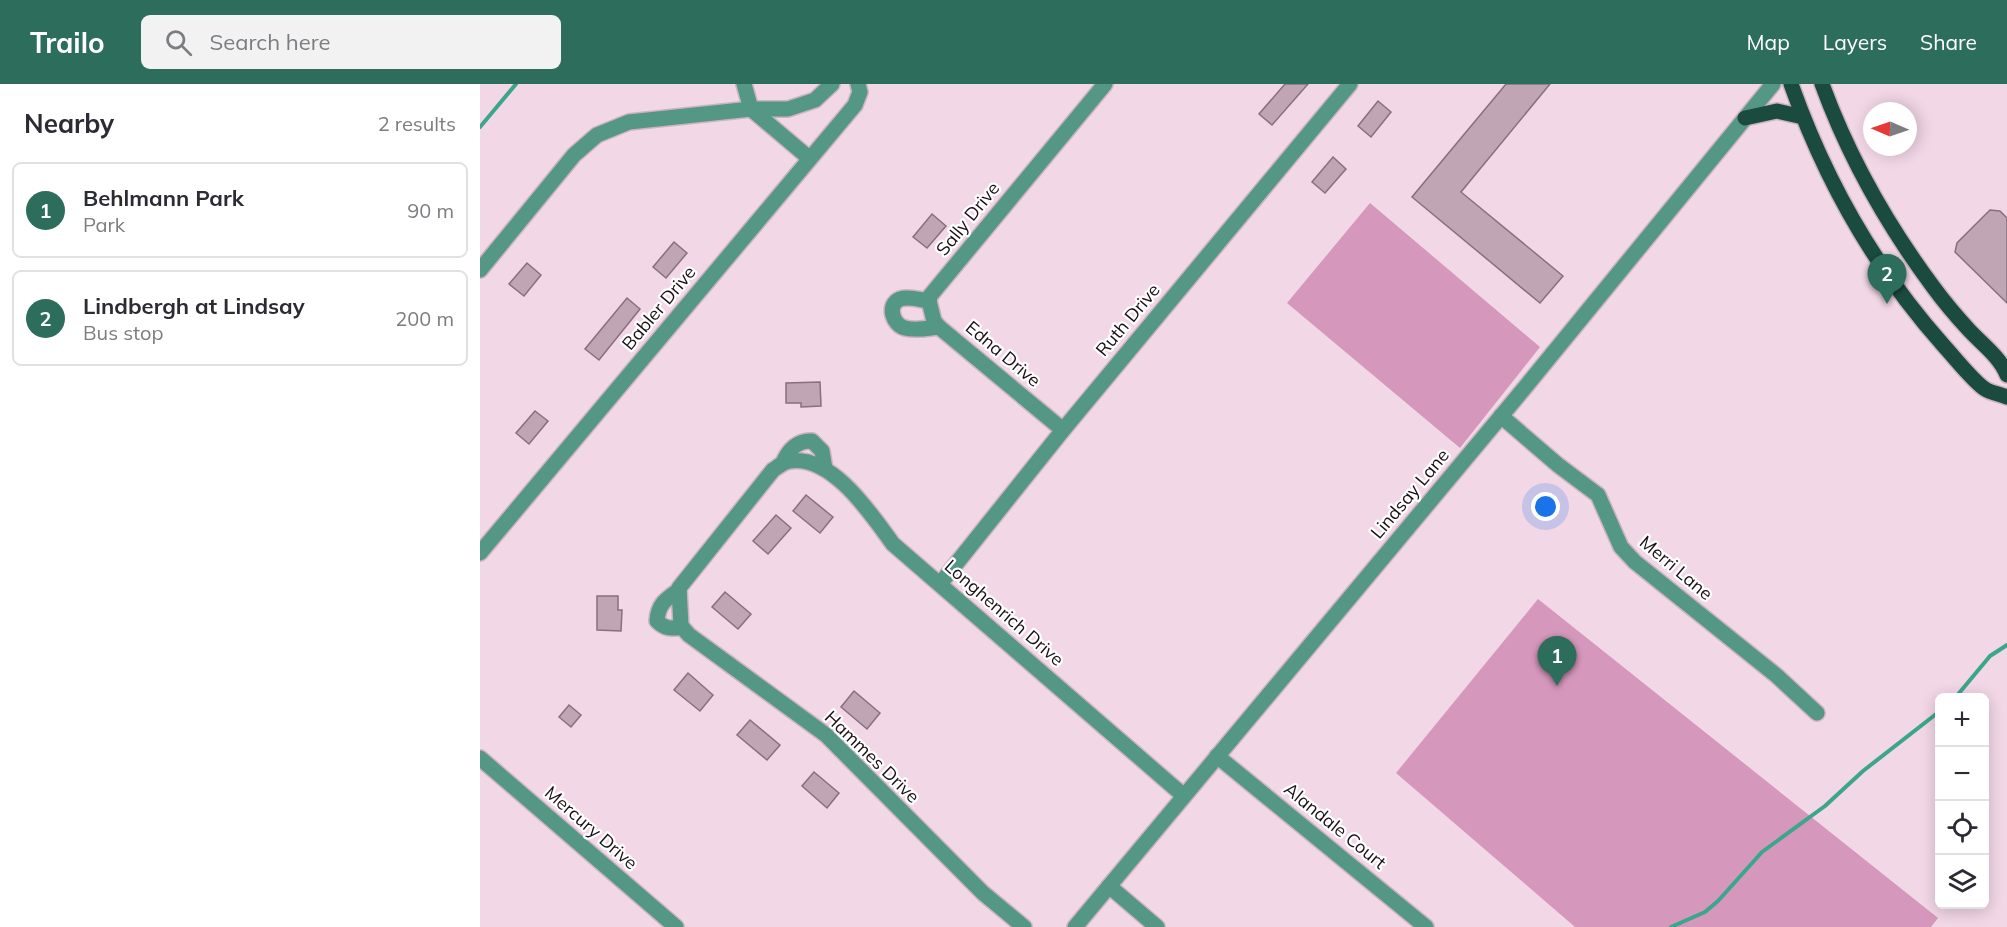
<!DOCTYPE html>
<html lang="en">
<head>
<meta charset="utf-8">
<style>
	:root { --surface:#fff; --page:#f2f2f3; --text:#2b2b33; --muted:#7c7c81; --line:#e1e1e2; --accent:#2c6d5b }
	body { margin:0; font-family:Mulish,sans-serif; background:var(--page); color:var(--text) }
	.controls { position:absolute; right:18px; bottom:18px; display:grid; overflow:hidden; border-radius:9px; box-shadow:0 3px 15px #0003 }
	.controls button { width:54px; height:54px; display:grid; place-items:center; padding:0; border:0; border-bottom:2px solid var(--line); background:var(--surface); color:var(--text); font:30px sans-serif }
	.compass { position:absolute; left:1383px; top:18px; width:54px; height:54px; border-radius:50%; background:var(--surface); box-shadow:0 3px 15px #0003; rotate:272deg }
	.you { position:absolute; left:1066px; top:423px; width:21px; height:21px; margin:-15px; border:4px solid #fff; border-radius:50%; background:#1a73e8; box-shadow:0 0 0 9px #1a73e833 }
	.badge { display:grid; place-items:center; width:39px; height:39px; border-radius:50%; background:var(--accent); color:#fff; font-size:20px; font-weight:700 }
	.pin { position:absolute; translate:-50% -50px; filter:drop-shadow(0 2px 3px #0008) }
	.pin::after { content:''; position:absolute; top:32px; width:21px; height:18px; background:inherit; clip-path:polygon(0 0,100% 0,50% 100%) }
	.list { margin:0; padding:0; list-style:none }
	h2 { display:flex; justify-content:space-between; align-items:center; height:78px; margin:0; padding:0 24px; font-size:26px }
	h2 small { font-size:20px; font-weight:400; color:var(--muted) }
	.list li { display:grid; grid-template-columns:39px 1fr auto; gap:18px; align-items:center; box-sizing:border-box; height:96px; margin:0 12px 12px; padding:0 12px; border:2px solid var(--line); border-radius:9px }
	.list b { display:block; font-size:22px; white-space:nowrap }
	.list p { margin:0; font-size:20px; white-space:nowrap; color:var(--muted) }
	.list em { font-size:20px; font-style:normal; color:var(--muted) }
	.icon { flex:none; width:33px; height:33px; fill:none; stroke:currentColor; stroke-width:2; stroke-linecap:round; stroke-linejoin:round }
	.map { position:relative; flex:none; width:1527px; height:843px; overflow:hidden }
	header { display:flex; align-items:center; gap:36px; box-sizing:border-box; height:84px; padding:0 30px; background:var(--accent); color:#fff }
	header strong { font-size:28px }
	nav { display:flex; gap:33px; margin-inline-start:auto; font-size:21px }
	.search { width:420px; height:54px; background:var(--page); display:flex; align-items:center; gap:15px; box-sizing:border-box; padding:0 21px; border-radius:9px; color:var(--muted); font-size:22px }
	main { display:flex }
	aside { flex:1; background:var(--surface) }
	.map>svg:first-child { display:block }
	.green { fill:#d697bd }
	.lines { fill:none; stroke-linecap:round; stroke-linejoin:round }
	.stream { stroke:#3ba68b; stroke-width:4 }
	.building { fill:#c0a6b5; stroke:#88707e; stroke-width:1.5 }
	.minor-casing { stroke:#cbb3c1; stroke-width:18 }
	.major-casing { stroke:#cbb3c1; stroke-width:18 }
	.minor { stroke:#549784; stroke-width:15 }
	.major { stroke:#1b4b3f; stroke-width:15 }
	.labels { text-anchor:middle; stroke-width:4.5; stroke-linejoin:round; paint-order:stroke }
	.street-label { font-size:18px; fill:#181015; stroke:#fff }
</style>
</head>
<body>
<header>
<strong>Trailo</strong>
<div class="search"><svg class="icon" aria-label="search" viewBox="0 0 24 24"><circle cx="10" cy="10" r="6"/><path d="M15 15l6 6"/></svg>Search here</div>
<nav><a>Map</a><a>Layers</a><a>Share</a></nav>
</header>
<main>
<aside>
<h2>Nearby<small>2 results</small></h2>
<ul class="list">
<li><span class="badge">1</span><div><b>Behlmann Park</b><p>Park</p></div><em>90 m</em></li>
<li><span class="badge">2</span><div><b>Lindbergh at Lindsay</b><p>Bus stop</p></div><em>200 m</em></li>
</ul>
</aside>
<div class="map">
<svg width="1527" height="843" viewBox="0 0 1527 843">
	<rect width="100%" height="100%" fill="#f2d7e7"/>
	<!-- green -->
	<g class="green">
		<polygon points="890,119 1060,263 980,364 807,219"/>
		<polygon points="1058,515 1458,834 1451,843 1095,843 916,689"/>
	</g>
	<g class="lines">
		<!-- stream -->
		<g class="stream">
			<polyline points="0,43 36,0"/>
			<polyline points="1475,614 1510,572 1527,561"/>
			<polyline points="1191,843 1225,828 1238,817 1282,768 1345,722 1383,687 1460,627"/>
		</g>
	</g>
	<!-- building -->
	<g class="building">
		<polygon points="805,0 828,0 792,41 779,30"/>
		<polygon points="1026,0 1070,0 981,108 1083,192 1060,219 932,113"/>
		<polygon points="898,17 911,28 891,53 878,42"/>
		<polygon points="853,73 866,85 845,109 832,98"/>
		<polygon points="1510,126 1520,127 1527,134 1527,219 1475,168 1477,159"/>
		<polygon points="452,130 466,142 447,164 433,153"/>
		<polygon points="194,158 207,169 186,194 173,183"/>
		<polygon points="47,179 61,191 44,212 29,200"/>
		<polygon points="147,214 160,225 119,276 105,265"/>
		<polygon points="340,298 341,322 321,323 321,319 306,319 306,299"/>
		<polygon points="55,327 68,337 49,360 36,349"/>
		<polygon points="326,411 353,433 340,449 313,427"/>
		<polygon points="296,431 311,444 288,470 273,457"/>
		<polygon points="245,508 271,530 258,545 232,523"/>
		<polygon points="117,512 138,512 138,526 142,526 141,547 117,546"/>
		<polygon points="208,589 233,611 220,627 194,606"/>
		<polygon points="374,607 400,629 387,645 361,623"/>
		<polygon points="89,621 101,631 91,643 79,633"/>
		<polygon points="270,636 300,661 287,676 257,651"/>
		<polygon points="334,688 359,709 347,724 322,702"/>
	</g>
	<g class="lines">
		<defs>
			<g id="minor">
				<polyline points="264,0 271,25 329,74"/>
				<polyline points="0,186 94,71 117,51 149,38 271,25 308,25 335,16 352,0"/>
				<polyline points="449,217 450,212 625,0"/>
				<polyline points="449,217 454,237 459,243 583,346"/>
				<path d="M449,217c-9,-1 -20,-5 -29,-2 -14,6 -7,26 5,29 11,3 23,0 34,-1"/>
				<polyline points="1021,332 1078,381 1118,411 1141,463 1155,478 1297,592 1337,629"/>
				<path d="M303,379c5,-13 15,-23 29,-22l10,10 3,18"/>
				<polyline points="0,469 375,21 380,8 378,0"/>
				<polyline points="460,500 583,346 870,0"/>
				<path d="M199,506c-13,9 -21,14 -22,31 8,8 14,8 25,6"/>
				<polyline points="737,672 946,843"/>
				<polyline points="0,674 196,843"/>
				<polyline points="629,802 677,843"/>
				<path d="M544,843l-41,-34 -157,-158 -137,-100 -8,-9 -2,-38 94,-118c5,-3 10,-8 16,-9 43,-7 82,53 104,83l291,252"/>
				<polyline points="595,843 1047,301 1293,0"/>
			</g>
			<g id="major">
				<path d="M1311,0c34,96 85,186 153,262 11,12 29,35 41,43 6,4 15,5 22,8"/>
				<path d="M1342,0c27,74 65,141 112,204 11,15 23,29 35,42 14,15 31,27 38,45"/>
				<polyline points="1265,34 1297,27 1323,33"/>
			</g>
		</defs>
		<!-- minor casing -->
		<use href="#minor" class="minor-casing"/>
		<!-- major casing -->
		<use href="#major" class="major-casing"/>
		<!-- minor -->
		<use href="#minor" class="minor"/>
		<!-- major -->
		<use href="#major" class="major"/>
	</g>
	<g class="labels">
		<!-- street labels -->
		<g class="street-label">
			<text transform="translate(488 135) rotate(-51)" y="6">Sally Drive</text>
			<text transform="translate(179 224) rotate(-50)" y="6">Babler Drive</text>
			<text transform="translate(648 236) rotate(-50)" y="6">Ruth Drive</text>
			<text transform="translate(523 270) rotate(40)" y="6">Edna Drive</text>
			<text transform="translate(930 410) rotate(-50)" y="6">Lindsay Lane</text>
			<text transform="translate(1196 484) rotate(40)" y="6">Merri Lane</text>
			<text transform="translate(524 529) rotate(41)" y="6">Longhenrich Drive</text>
			<text transform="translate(392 673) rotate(44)" y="6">Hammes Drive</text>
			<text transform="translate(855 742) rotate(39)" y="6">Alandale Court</text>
			<text transform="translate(111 744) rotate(41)" y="6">Mercury Drive</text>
		</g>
	</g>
</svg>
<div class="controls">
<button>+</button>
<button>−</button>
<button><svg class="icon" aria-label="locate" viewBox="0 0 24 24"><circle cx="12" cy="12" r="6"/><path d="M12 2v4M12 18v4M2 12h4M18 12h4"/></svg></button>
<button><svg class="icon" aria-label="layers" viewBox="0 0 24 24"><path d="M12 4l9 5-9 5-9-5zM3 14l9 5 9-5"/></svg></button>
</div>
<svg class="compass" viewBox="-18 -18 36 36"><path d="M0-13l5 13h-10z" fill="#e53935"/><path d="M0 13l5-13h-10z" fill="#7c7c81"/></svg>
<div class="you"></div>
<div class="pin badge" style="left:1077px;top:602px">1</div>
<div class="pin badge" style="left:1407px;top:220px">2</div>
</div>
</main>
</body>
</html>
